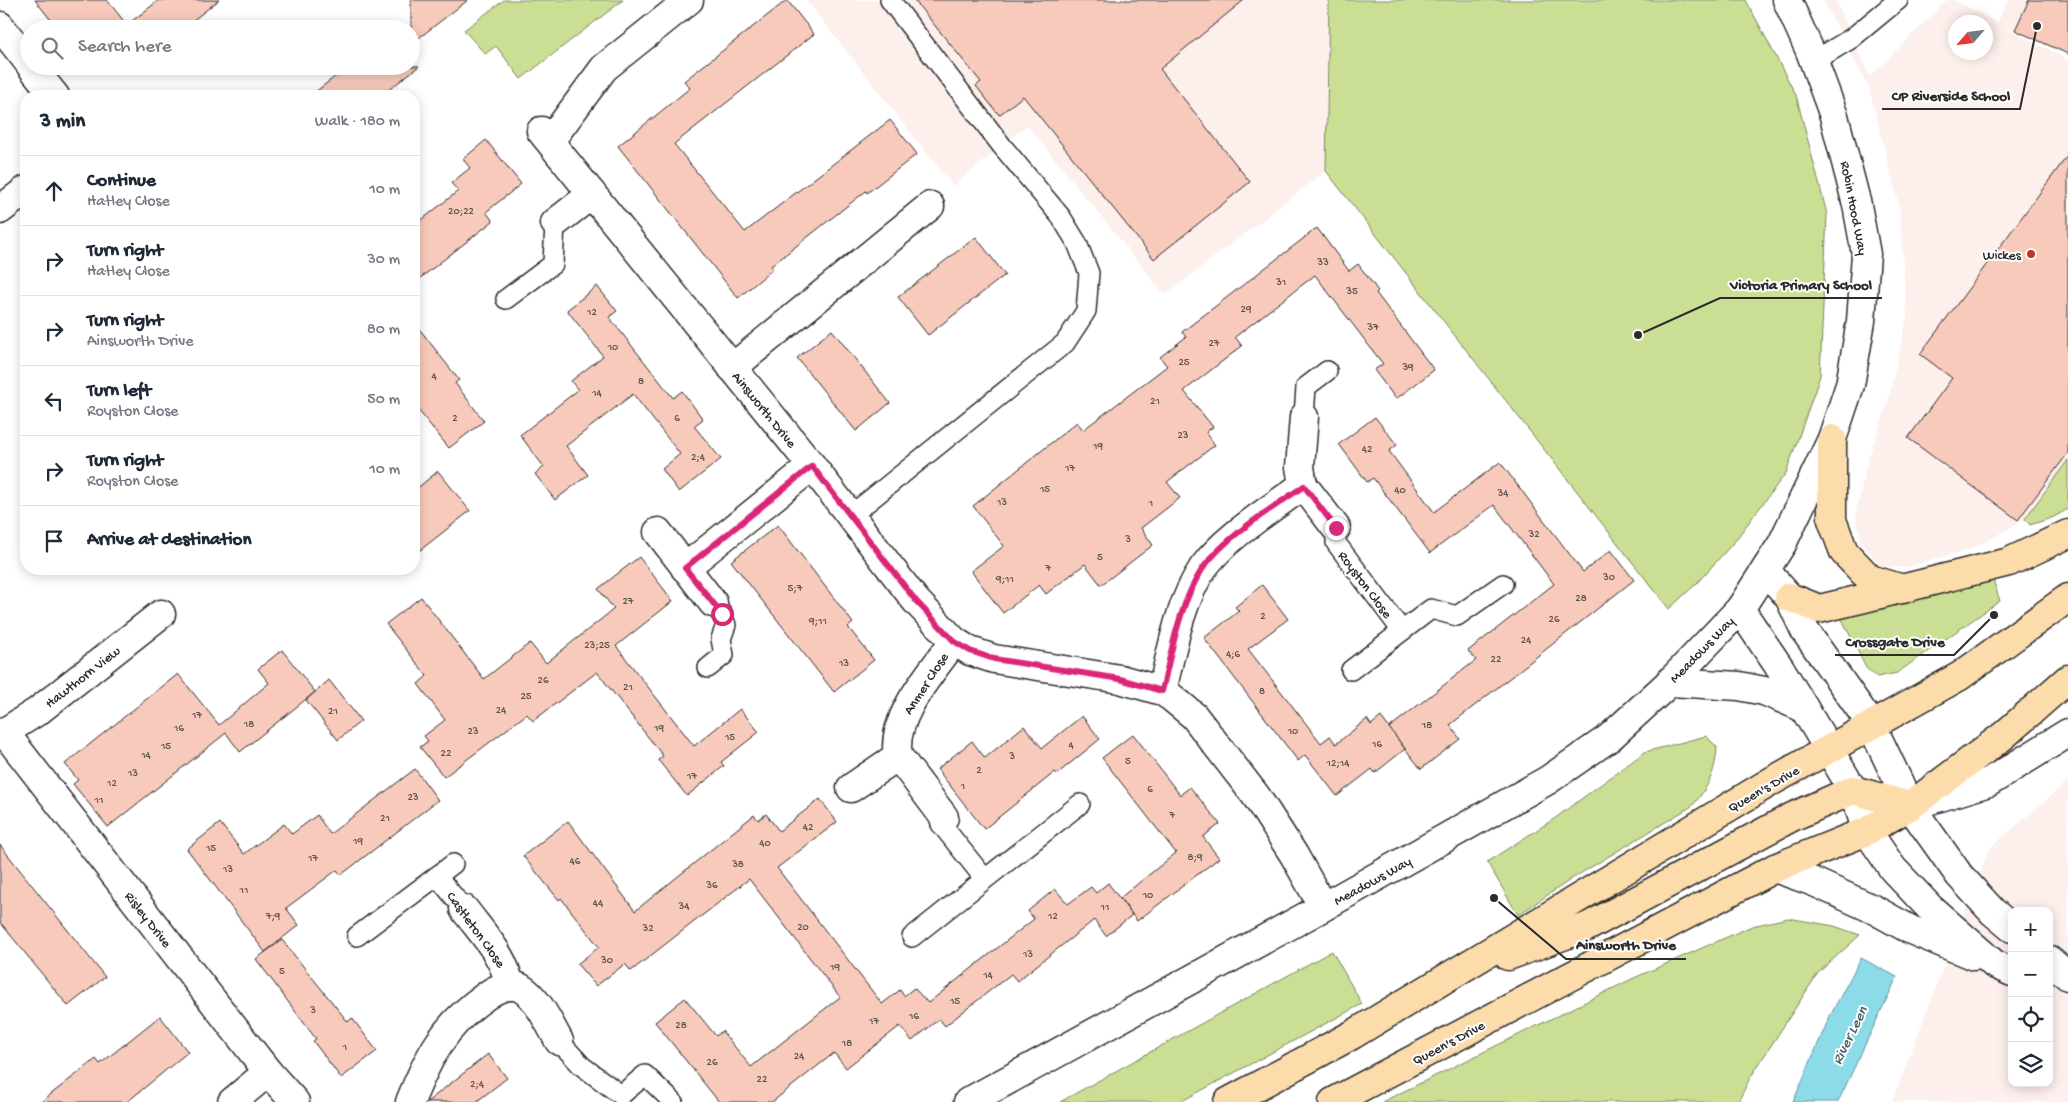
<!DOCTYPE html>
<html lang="en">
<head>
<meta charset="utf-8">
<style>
	:root { --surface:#fff; --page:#f2f2f3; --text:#1f2937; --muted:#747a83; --line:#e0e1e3 }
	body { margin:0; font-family:"Gochi Hand",sans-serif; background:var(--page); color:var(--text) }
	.controls { position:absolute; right:15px; bottom:15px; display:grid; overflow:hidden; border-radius:10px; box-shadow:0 2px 12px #0003 }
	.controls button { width:45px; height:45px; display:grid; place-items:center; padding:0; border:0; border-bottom:1px solid var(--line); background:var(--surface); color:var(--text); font:25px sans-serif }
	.compass { position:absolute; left:1948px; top:15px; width:45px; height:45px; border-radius:50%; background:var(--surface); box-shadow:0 2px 12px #0003; rotate:242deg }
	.stop { position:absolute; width:15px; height:15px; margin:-11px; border:4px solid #db2777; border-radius:50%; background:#fff }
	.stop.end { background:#db2777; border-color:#fff; box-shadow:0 1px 5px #0008 }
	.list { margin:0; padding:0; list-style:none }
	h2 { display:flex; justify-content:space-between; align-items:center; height:65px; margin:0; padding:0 20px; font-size:21px }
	h2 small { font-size:16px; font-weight:400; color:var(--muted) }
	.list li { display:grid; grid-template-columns:32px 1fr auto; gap:15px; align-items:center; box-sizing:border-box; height:70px; padding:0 20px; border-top:1px solid var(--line) }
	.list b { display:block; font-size:19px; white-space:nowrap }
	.list p { margin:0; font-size:16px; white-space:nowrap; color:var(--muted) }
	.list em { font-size:16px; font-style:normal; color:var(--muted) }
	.icon { flex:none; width:28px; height:28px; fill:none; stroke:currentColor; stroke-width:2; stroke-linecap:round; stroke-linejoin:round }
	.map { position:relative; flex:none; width:2068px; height:1102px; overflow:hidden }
	.search { position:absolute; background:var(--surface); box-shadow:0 2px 12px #0003; left:20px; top:20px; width:400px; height:55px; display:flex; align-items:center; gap:12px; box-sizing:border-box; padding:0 18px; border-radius:28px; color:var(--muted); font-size:19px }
	.panel { position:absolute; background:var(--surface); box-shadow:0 2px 12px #0003; left:20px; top:90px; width:400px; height:485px; border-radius:20px }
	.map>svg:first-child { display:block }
	.built { fill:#fdefeb; fill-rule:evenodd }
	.green { fill:#cadf94; stroke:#7a8560 }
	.water { fill:#8cdbe9; stroke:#65959d }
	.building { fill:#f8cabc; stroke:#2b2b2b }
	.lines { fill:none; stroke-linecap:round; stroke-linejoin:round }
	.service-casing { stroke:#2b2b2b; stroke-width:22 }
	.minor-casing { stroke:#2b2b2b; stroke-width:31 }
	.tertiary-casing { stroke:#2b2b2b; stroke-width:31 }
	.primary-casing { stroke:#2b2b2b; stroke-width:31 }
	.service { stroke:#fff; stroke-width:19 }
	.minor { stroke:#fff; stroke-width:28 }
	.tertiary { stroke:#fff; stroke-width:28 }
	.primary { stroke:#fddcac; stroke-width:28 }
	.route { stroke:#db2777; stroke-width:6 }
	.poi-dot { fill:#c8321e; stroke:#fff; stroke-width:2 }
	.labels { text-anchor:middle; stroke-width:4; stroke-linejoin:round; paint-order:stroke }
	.number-label { font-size:11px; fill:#5e534f }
	.street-label { font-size:14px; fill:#2b2b2b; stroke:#fff }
	.poi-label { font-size:14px; fill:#2b2b2b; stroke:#fff; text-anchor:end }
	.water-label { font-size:15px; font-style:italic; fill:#486064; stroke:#fff }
	.leader { fill:none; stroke:#2b2b2b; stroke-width:2 }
	.callout-dot { fill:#2b2b2b; stroke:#fff; stroke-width:2 }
	.callout-label { font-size:15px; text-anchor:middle; font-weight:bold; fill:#2b2b2b; stroke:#fff; stroke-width:4; stroke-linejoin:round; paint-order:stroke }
</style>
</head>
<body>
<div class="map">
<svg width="2068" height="1102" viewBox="0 0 2068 1102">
	<rect width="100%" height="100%" fill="#fff"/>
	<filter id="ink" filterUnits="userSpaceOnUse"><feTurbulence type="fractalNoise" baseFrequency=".02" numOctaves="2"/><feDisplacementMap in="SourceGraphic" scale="10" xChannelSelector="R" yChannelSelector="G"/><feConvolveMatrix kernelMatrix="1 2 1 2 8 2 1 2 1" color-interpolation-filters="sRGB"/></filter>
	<g filter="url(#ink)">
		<!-- built -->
		<g class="built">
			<polygon points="806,0 1746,0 1796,95 1827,214 1820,376 1786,473 1734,542 1696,584 1669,609 1326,171 1165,295 1027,125 953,186"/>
			<path d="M1823,0h12l35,77 77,-77h7l43,23 11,-23h60l-53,30 -12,-4 65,34v400l-43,59 -29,17 -26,13 -66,19 -24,-3 -19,-22 -5,-29 12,-55 20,-56 19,-86 -8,-112 -30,-117zM1956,22h30v30h-30z"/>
			<path d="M2068,781v321h-176l97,-253zM2012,911h37v172h-37z"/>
		</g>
		<!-- green -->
		<g class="green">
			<polygon points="504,0 623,0 521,79 496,46 485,54 464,30"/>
			<polygon points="1329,0 1746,0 1796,95 1827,214 1820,376 1786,473 1734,542 1696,584 1669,609 1326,171"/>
			<polygon points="2068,460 2068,509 2054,517 2030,525 2025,519"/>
			<polygon points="1993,580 2000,601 1897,673 1877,677 1866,668 1841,617"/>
			<path d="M1706,736l11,11c-1,24 -9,41 -25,59l-119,72 -55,37 -31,-53 67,-43 91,-67z"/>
			<polygon points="1788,918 1834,926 1860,935 1818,973 1750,1078 1738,1102 1382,1102 1634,978 1752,926"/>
			<polygon points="1332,951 1362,1004 1180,1102 1060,1102"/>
		</g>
		<!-- water -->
		<polygon class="water" points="1861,958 1897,977 1838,1102 1793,1102 1830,1016"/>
		<!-- building -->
		<g class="building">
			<polygon points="35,0 107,0 127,25 159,0 219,0 182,29 58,29"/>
			<polygon points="411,0 468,0 411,44"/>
			<polygon points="787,0 814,34 674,144 745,232 890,120 917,154 867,193 866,191 771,266 773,269 738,298 618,146 690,88 684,81"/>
			<polygon points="914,0 1244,0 1160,69 1250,182 1154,259 1023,96 999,115 976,86 981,82"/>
			<polygon points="2029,0 2068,0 2068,54 2015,30"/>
			<polygon points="349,66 419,66 381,96 310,96"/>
			<polygon points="486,140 521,184 486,212 493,221 414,283 414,226 458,191 451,183 470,168 463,159"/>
			<polygon points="2068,155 2068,453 2018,520 1908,438 1952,378 1920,354"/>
			<polygon points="1317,228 1349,271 1358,264 1378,291 1376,293 1434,370 1396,399 1374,370 1383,364 1315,275 1235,337 1242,346 1184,391 1213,427 1206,432 1215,445 1167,482 1180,498 1141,528 1153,545 1101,585 1085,564 1046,594 1039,585 1003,613 971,571 1004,546 973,506 1077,422 1083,430 1167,366 1160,357 1186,337 1182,332"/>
			<polygon points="976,237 1005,275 928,335 898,297"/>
			<polygon points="597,286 617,311 609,317 673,398 682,391 703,419 694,426 721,459 679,492 662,469 680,454 633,394 566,446 588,475 555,500 535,474 544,467 520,435 578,390 571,381 603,356 567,310"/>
			<polygon points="414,322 459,380 455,383 484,421 449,448 414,405"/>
			<polygon points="832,330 890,403 856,431 797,358"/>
			<polygon points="1375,417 1397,445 1389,451 1434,512 1500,462 1583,572 1611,550 1634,580 1450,725 1460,739 1421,769 1389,728 1476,660 1468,651 1554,584 1494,505 1430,553 1373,478 1367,482 1339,444"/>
			<polygon points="438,471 470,511 414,555 414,491"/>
			<polygon points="778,525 853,623 848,627 874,660 834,692 731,561"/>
			<polygon points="639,557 673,601 616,646 694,746 740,709 759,732 721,762 724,766 687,796 658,760 663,756 597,672 533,721 527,714 444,777 420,747 428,741 424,736 445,720 418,684 427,676 386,624 421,597 484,679 530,643 546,663 614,609 598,589"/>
			<polygon points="1262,585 1288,619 1248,649 1321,743 1330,736 1336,744 1367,719 1371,725 1381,717 1405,749 1375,773 1372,769 1337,796 1305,755 1298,761 1204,638 1239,611 1235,607"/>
			<polygon points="282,650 315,692 240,752 226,733 108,827 73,784 78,780 65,764 178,674 219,725 269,683 258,669"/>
			<polygon points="329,680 361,721 338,740 306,700"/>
			<polygon points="1082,716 1100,739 1057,774 1055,772 984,829 937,769 972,741 985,758 1024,726 1042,748"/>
			<polygon points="1133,734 1180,795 1190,787 1220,824 1203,837 1219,858 1137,921 1120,898 1176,853 1102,758"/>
			<polygon points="415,769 438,800 341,875 337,870 286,908 299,925 265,952 187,849 220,823 244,854 284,824 292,834 317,815 330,834"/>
			<polygon points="820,799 837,822 777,868 882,1004 900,990 904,996 914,988 928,1003 1034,919 1028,911 1055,889 1068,904 1091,887 1096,893 1108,883 1132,915 1106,936 1094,920 1017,981 1011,974 945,1026 939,1019 912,1041 900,1026 846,1068 834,1053 772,1102 719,1102 655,1022 685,998 716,1036 722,1031 751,1067 840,997 749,879 631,971 625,964 596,986 577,964 599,947 561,898 559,900 523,856 568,821 635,911 754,815 758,820 766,814 779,831"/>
			<polygon points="0,845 105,977 68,1006 0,922"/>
			<polygon points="282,940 348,1022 352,1018 377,1051 341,1078 313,1041 316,1039 256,959"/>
			<polygon points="160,1016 188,1052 127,1102 41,1102 96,1059 100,1064"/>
			<polygon points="488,1054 507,1078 476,1102 427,1102"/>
		</g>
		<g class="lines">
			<defs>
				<g id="service">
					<polyline points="1814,61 1852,38 1898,0"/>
					<polyline points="506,299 553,264 555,223"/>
					<polyline points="1304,417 1306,387 1327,371"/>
					<polyline points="850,516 1065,343 1086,311 1089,273 1077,243 1061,217 1002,146 890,0"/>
					<polyline points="1336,528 1336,543 1402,631"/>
					<polyline points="708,668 724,655 721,639 726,625 722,614 713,603"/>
					<polyline points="1351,670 1431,609 1457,616 1503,584"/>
					<polyline points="944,817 941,824 984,878"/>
					<polyline points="437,876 464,909"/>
					<polyline points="357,936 453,864"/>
					<polyline points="912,937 1080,804"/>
					<polyline points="559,1041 582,1066 621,1095 645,1075 673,1102"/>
				</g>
				<g id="minor">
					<polyline points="0,26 29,63"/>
					<polyline points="31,66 55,96"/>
					<polyline points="541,131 812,466 916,601 954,641 970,651 994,659 1120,679 1162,691 1171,697 1194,716 1256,796 1294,855 1323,907"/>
					<polyline points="550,141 604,68 689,0"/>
					<polyline points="0,210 26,190"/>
					<polyline points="555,223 592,194"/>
					<polyline points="732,368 930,206"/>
					<polyline points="1303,485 1336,528"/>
					<polyline points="658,532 713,603"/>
					<polyline points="685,568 812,466"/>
					<polyline points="1766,571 1789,597 1805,631 1871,724 1910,806 1959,875 1993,912 2012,928"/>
					<polyline points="1740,609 1780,668 1853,790 1867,831 1893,869 1930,908 1994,964 2012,972"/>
					<polyline points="1670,682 1739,686 1764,691 1804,708"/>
					<path d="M1162,691c10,-41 17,-87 41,-123 23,-32 69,-59 100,-83l-3,-18 4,-50"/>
					<polyline points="5,733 268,1072 295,1102"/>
					<polyline points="0,735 38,711 161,614"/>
					<polyline points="851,788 898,756"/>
					<polyline points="1914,805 1989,782 2068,733"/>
					<path d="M944,817l-46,-61c-8,-39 35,-85 56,-115"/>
					<polyline points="1775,868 1814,882 1873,909 1911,930 1974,956"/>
					<path d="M464,909c18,24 40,46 46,77"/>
					<polyline points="2049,960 2068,976"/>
					<polyline points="232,1102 268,1072"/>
					<path d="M410,1102c18,-45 35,-78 76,-106 9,-7 24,-14 35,-8 17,10 29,37 38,53"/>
				</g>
				<polyline id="tertiary" points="968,1102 1323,907 1548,780 1609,738 1670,682 1740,609 1782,544 1832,439 1850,385 1861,321 1866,254 1857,205 1834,116 1810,51 1787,0"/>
				<g id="primary">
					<polyline points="1832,439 1832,520 1844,552 1870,579 1903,589"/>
					<polyline points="1789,597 1819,609 1861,599 2009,562 2068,534"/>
					<polyline points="1508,956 1587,927 1792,817 1853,790 1910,806"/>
					<polyline points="1228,1102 1352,1035 1772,781 1960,676 2068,598"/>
					<polyline points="1333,1102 1775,868 1867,831 1910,806 2003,736 2068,679"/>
				</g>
			</defs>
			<!-- service casing -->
			<use href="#service" class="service-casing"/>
			<!-- minor casing -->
			<use href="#minor" class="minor-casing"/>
			<!-- tertiary casing -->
			<use href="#tertiary" class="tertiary-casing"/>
			<!-- primary casing -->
			<use href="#primary" class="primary-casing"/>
			<!-- service -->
			<use href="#service" class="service"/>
			<!-- minor -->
			<use href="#minor" class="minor"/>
			<!-- tertiary -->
			<use href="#tertiary" class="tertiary"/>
			<!-- primary -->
			<use href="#primary" class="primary"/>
		</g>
	</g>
	<g class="lines" filter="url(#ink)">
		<!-- route -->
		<path class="route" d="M722,614l-37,-46 127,-102 104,135 38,40 16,10 24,8 126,20 42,12c10,-41 17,-87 41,-123 23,-32 68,-59 101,-82l32,42"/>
	</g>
	<!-- markers -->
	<circle class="poi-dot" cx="2031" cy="254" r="5"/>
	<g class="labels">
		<!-- number labels -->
		<g class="number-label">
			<text x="461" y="214">20;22</text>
			<text x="1323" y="265">33</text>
			<text x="1281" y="285">31</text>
			<text x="1352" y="294">35</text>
			<text x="1246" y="312">29</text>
			<text x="592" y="315">12</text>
			<text x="1373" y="330">37</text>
			<text x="1214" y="346">27</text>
			<text x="613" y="350">10</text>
			<text x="1184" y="365">25</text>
			<text x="1408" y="370">39</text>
			<text x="434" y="379">4</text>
			<text x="641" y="384">8</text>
			<text x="597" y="396">14</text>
			<text x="1155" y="404">21</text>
			<text x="455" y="421">2</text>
			<text x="677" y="421">6</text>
			<text x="1183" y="438">23</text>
			<text x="1098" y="449">19</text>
			<text x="1367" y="452">42</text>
			<text x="698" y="460">2;4</text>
			<text x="1070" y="471">17</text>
			<text x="1045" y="492">15</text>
			<text x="1400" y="493">40</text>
			<text x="1503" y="496">34</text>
			<text x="1002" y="505">13</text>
			<text x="1151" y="506">1</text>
			<text x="1534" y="537">32</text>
			<text x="1128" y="542">3</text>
			<text x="1100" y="560">5</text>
			<text x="1048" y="571">7</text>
			<text x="1609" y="580">30</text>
			<text x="1005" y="582">9;11</text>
			<text x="795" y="591">5;7</text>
			<text x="1581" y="601">28</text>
			<text x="628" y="604">27</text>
			<text x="1263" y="619">2</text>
			<text x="1554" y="622">26</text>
			<text x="818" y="624">9;11</text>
			<text x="1526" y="643">24</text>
			<text x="597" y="648">23;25</text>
			<text x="1233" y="657">4;6</text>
			<text x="1496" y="662">22</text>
			<text x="844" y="666">13</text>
			<text x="543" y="683">26</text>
			<text x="628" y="690">21</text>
			<text x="1262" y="694">8</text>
			<text x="526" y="699">25</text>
			<text x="501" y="713">24</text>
			<text x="333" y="714">21</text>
			<text x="197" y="718">17</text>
			<text x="249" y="727">18</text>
			<text x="1427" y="728">18</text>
			<text x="179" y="731">16</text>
			<text x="659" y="731">19</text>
			<text x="473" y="734">23</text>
			<text x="1293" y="734">10</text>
			<text x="730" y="740">15</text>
			<text x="1377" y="747">16</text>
			<text x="1071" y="748">4</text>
			<text x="166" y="749">15</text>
			<text x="446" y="756">22</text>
			<text x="146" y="758">14</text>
			<text x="1012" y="759">3</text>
			<text x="1128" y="764">5</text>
			<text x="1338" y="766">12;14</text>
			<text x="979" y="773">2</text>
			<text x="133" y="776">13</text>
			<text x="692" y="779">17</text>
			<text x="112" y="786">12</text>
			<text x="963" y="789">1</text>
			<text x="1150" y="792">6</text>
			<text x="413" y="800">23</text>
			<text x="99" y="803">11</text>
			<text x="1172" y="818">7</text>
			<text x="385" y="821">21</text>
			<text x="808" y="830">42</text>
			<text x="358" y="844">19</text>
			<text x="765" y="846">40</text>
			<text x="211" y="851">15</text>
			<text x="1195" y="860">8;9</text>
			<text x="313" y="861">17</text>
			<text x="575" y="864">46</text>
			<text x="738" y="867">38</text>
			<text x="228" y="872">13</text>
			<text x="712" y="888">36</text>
			<text x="244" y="893">11</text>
			<text x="1148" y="898">10</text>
			<text x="598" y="906">44</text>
			<text x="684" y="909">34</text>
			<text x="1105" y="910">11</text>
			<text x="273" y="919">7;9</text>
			<text x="1053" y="919">12</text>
			<text x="803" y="930">20</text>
			<text x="648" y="931">32</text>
			<text x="1028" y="957">13</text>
			<text x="607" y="963">30</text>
			<text x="835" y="970">19</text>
			<text x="282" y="974">5</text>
			<text x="988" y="978">14</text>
			<text x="955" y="1004">15</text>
			<text x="313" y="1013">3</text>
			<text x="914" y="1019">16</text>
			<text x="874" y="1024">17</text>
			<text x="681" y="1028">28</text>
			<text x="847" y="1046">18</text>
			<text x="345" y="1050">1</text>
			<text x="799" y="1059">24</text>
			<text x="712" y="1065">26</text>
			<text x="762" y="1082">22</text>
			<text x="477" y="1087">2;4</text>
		</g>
		<!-- street labels -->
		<g class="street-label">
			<text transform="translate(1855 208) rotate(79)" y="5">Robin Hood Way</text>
			<text transform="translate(765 409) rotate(51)" y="5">Ainsworth Drive</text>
			<text transform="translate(1366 584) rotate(53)" y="5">Royston Close</text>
			<text transform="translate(1701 649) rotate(-46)" y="5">Meadows Way</text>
			<text transform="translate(82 676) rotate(-38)" y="5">Hawthorn View</text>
			<text transform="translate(925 683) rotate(-57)" y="5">Anmer Close</text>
			<text transform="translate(1763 788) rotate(-30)" y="5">Queen's Drive</text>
			<text transform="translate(1372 880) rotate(-29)" y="5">Meadows Way</text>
			<text transform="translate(149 919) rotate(52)" y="5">Risley Drive</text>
			<text transform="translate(477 929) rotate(54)" y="5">Castleton Close</text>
			<text transform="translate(1448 1042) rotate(-28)" y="5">Queen's Drive</text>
		</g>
		<!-- poi labels -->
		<g class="poi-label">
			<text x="2021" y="259">Wickes</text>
		</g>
		<!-- water labels -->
		<g class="water-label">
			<text transform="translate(1849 1035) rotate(-64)" y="5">River Leen</text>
		</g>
	</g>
	<!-- callouts -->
	<path class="leader" d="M2037 26L2020 109H1882M1638 335L1720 298H1882M1994 615L1954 655H1835M1494 898L1566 959H1686"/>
	<g class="callout-dot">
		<circle cx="2037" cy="26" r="5"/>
		<circle cx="1638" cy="335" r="5"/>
		<circle cx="1994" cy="615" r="5"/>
		<circle cx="1494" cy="898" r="5"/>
	</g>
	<g class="callout-label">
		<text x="1951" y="100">CP Riverside School</text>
		<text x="1801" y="289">Victoria Primary School</text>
		<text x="1895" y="646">Crossgate Drive</text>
		<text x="1626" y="949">Ainsworth Drive</text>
	</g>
</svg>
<div class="controls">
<button>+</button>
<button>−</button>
<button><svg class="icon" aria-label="locate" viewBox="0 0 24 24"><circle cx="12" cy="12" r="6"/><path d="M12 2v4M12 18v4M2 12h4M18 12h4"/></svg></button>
<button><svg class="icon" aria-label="layers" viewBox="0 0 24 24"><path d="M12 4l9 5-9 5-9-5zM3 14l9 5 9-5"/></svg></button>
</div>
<svg class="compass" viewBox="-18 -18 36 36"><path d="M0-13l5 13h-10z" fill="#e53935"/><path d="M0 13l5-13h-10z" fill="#747a83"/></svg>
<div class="stop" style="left:722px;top:614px"></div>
<div class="stop end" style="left:1336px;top:528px"></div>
<div class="search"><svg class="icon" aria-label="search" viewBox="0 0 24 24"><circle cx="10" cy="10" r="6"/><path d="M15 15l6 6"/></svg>Search here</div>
<section class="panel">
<h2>3 min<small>Walk · 180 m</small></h2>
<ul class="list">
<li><svg class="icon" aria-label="ahead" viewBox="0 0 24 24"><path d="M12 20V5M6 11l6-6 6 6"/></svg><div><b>Continue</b><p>Hatley Close</p></div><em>10 m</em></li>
<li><svg class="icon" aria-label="right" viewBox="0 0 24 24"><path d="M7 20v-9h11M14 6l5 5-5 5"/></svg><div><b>Turn right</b><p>Hatley Close</p></div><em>30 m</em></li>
<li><svg class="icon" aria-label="right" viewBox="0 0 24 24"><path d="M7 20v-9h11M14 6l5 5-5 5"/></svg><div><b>Turn right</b><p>Ainsworth Drive</p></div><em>80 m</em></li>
<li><svg class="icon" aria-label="left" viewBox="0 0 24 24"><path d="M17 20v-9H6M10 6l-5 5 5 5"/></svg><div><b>Turn left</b><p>Royston Close</p></div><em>50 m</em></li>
<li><svg class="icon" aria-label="right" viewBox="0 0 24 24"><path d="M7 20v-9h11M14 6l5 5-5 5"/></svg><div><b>Turn right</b><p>Royston Close</p></div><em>10 m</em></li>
<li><svg class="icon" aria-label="arrive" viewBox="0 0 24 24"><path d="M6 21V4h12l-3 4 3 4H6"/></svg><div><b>Arrive at destination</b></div></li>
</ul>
</section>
</div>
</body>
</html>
